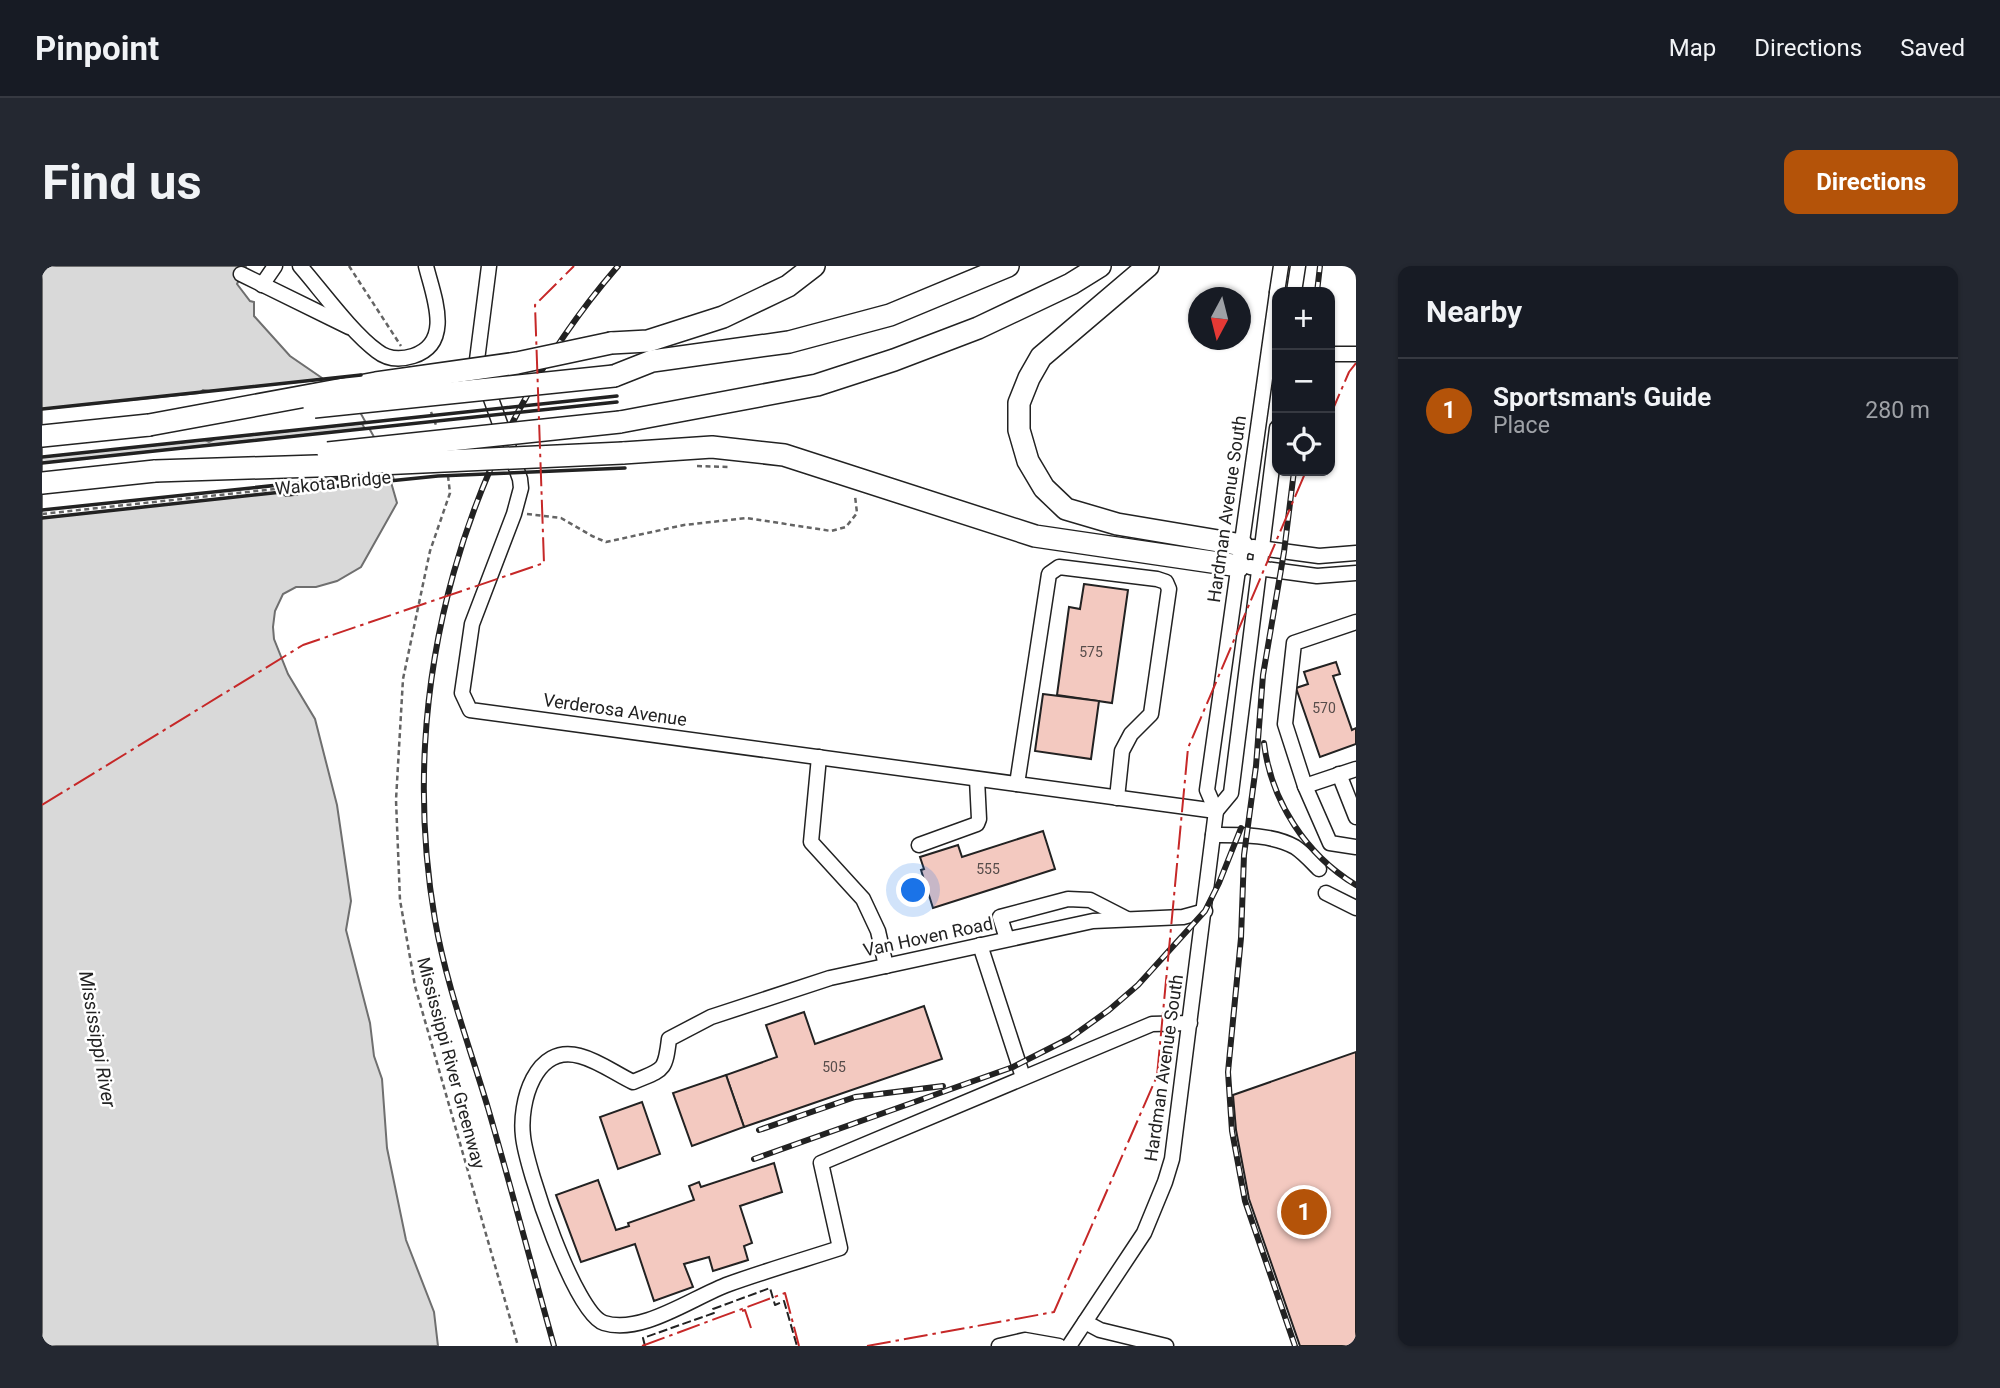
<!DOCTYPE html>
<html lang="en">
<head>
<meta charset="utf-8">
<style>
	:root { --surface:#171b24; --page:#242831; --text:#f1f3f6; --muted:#9ea1a6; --line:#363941; --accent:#b45309 }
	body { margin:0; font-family:Roboto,sans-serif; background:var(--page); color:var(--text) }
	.controls { position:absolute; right:21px; top:21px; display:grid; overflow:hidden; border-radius:14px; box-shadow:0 2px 5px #0004 }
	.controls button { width:63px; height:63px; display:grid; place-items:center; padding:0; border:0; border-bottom:2px solid var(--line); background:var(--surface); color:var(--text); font:35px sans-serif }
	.compass { position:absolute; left:1146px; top:21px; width:63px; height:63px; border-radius:50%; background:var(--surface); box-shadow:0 2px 5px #0004; rotate:187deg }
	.you { position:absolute; left:872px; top:625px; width:24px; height:24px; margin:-18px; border:5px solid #fff; border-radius:50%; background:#1a73e8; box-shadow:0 0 0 10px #1a73e833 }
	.badge { display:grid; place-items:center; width:46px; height:46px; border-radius:50%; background:var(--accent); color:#fff; font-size:23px; font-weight:700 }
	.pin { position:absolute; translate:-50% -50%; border:4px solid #fff; box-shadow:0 2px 7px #0006 }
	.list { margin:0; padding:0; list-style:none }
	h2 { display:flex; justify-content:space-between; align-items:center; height:91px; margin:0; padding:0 28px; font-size:30px }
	h2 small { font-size:23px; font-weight:400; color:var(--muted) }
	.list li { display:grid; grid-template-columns:46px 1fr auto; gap:21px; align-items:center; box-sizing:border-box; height:105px; padding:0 28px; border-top:2px solid var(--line) }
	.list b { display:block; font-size:26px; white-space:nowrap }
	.list p { margin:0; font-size:23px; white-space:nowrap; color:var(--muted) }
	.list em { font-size:23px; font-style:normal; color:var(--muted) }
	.icon { flex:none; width:38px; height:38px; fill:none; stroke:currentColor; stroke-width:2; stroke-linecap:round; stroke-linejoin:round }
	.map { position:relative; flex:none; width:1314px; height:1080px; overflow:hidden; border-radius:14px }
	header { display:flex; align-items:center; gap:42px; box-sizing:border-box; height:98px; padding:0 35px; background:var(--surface); border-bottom:2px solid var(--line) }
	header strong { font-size:33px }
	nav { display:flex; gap:38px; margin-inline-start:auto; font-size:24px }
	.intro { display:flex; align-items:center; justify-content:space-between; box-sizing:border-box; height:168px; padding:0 42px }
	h1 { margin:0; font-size:49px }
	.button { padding:18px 32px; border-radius:14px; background:var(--accent); color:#fff; font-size:24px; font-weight:700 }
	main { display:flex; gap:42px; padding:0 42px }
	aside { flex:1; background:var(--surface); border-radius:14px; box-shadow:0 2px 5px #0004 }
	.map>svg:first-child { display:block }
	.water { fill:#d9d9d9; stroke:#6f6f6f; stroke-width:2 }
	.pier { fill:#fff; stroke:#6f6f6f; stroke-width:2 }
	.building { fill:#f3c9c0; stroke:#222; stroke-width:2 }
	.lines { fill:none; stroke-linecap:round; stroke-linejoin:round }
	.minor-casing { stroke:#222; stroke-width:17 }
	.highway-casing { stroke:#222; stroke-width:24 }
	.path { stroke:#646464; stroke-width:2.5; stroke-dasharray:5 3.5; stroke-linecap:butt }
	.minor { stroke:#fff; stroke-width:14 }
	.highway { stroke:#fff; stroke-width:21 }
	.rail-casing { stroke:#222; stroke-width:6 }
	.rail { stroke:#fff; stroke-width:3.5; stroke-dasharray:10; stroke-linecap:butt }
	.highway-bridge-casing { stroke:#222; stroke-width:24; stroke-linecap:butt }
	.path-bridge { stroke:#646464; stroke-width:2.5; stroke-dasharray:5 3.5; stroke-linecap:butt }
	.highway-bridge { stroke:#fff; stroke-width:21 }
	.fence { stroke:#222; stroke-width:2; stroke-dasharray:9 3.5; stroke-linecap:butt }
	.wall { stroke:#222; stroke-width:3.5 }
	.power { stroke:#c62828; stroke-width:2; stroke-dasharray:24 5 3.5 5; stroke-linecap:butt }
	.labels { text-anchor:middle; stroke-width:5; stroke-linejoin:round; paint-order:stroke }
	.number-label { font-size:14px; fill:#564c4a }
	.street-label { font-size:18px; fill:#222; stroke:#fff }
	.water-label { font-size:19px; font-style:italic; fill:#222; stroke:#fff }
</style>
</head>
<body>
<header>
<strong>Pinpoint</strong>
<nav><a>Map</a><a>Directions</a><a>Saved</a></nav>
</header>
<div class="intro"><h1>Find us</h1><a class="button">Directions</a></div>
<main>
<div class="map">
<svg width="1314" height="1080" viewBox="0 0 1314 1080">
	<rect width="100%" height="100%" fill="#fff"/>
	<!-- water -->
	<polygon class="water" points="0,0 204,0 195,18 208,35 212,36 212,50 248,90 280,112 315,149 344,199 355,237 319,301 295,315 274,321 254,321 241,328 233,345 231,361 232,373 246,408 273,453 295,539 309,635 304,664 328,757 332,790 340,813 345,882 364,974 392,1046 396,1080 0,1080"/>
	<!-- pier -->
	<g class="pier">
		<polygon points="285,113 318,146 324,157 173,173 167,176 163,174 0,191 0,143 157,127 161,124 167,125"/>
		<polygon points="327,162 347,198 352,214 258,224 255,228 244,229 240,226 0,252 0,197"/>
	</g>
	<!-- building -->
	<g class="building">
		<polygon points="1042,318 1086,324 1070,437 1015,429 1027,341 1038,343"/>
		<polygon points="1294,396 1298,408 1291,410 1310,464 1314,462 1314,478 1278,491 1254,422 1266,418 1262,406"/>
		<polygon points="1001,428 1057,435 1049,493 993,485"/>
		<polygon points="1001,565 1013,603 891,642 879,604 882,603 878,591 916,579 920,591"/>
		<polygon points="882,740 900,793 702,861 684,809 735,791 724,759 762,746 773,778"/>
		<polygon points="1314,786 1314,1080 1258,1080 1207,933 1194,864 1191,829"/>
		<polygon points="684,809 702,861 650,880 631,827"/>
		<polygon points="600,836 618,888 576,903 558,851"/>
		<polygon points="732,897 740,926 698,940 710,977 702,980 706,994 671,1005 667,991 642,998 651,1021 612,1035 593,978 539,996 514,929 556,914 574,964 587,960 586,957 652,934 647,920 657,916 659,921"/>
	</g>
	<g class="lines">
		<defs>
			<g id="minor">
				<path d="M258,0c21,24 52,67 77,85 10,8 23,9 36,5 41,-13 20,-61 13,-90"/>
				<polyline points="447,0 435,94 478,213 479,222 472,248 430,358 420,427 428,444 1174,545"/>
				<polyline points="199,8 307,61"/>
				<polyline points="220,19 233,0"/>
				<polyline points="1235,26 1239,0"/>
				<polyline points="1252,26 1256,0"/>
				<polyline points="1288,88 1314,88"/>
				<polyline points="1211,281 1277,290 1314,287"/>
				<polyline points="1208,301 1275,310 1314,307"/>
				<polyline points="1314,356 1252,377 1243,458 1263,520 1288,577 1314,581"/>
				<polyline points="777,491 769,576 821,633 836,665 844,700"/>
				<polyline points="1297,508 1314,551"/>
				<polyline points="975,518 1007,308 1017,301 1115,313 1124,316 1127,323 1109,448 1089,468 1080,485 1075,532"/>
				<polyline points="1263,520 1314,503"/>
				<polyline points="1174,545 1189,527 1235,162"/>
				<path d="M1171,569c26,0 59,-1 82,12 9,6 17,15 24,22"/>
				<polyline points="877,579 935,558 937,553 935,513"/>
				<polyline points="1284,627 1314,642"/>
				<polyline points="965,673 958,651 1026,633 1048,634 1085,653"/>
				<polyline points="938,679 981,811"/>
				<path d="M1148,757l-38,1 -331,139 19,85c-37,12 -75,23 -111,36 -36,13 -87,51 -125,39 -29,-9 -78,-155 -81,-187 -4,-33 12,-93 57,-80 19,5 36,18 53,26 30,-13 32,-9 36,-43l42,-22 119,-39 263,-57 90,-4 22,-6"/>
				<polyline points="1043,1056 1058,1064 1124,1080"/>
				<polyline points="957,1080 983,1074 1017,1080"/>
				<polyline points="1027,1080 1102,967 1123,916 1130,893 1174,545 1165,524 1235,27"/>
			</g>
			<g id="highway">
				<polyline points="1106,0 999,91 987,112 977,137 977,164 986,195 1002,222 1024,243 1075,258 1200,279"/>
				<polyline points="569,77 606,75 681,51 746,20 772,0"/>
				<polyline points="572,110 610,95 747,76 848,49 966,0"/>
				<polyline points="578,156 775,119 852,94 936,62 1029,18 1058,0"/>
				<polyline points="0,170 107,159"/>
				<polyline points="581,187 670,181 742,189 993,270 1197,300"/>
				<polyline points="0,217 113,205"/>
			</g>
		</defs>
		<!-- minor casing -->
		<use href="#minor" class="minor-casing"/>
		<!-- highway casing -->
		<use href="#highway" class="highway-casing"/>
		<!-- path -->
		<g class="path">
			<polyline points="307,0 359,80"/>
			<polyline points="389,146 394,159"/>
			<polyline points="655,200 687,201"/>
			<polyline points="406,210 408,227 388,285 361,413 354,534 358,634 373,720 476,1080"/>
			<polyline points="485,248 519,252 550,270 564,276 642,259 705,252 789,265 804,261 815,247 813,230"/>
		</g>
		<!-- minor -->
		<use href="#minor" class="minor"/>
		<!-- highway -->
		<use href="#highway" class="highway"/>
		<defs>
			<g id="rail">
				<polyline points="1275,26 1278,0"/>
				<polyline points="1252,205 1242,286 1221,409 1214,500 1202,589 1199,672 1186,806 1190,865 1203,935 1253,1080"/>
				<path d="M1222,477c7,58 42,112 92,142"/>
				<polyline points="717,864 813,831 901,820"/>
				<polyline points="712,893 971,801 1028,772 1067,744 1096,719 1163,645 1177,617 1199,562"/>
				<path d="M512,1080c-22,-79 -43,-159 -66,-238 -19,-63 -42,-124 -53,-188 -40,-233 29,-476 183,-654"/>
			</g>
		</defs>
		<!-- rail casing -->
		<use href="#rail" class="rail-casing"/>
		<!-- rail -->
		<use href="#rail" class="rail"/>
		<defs>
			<g id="highway-bridge">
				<polyline points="272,141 572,110"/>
				<polyline points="107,159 334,117 475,97 569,77"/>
				<polyline points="286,187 578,156"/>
				<polyline points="113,205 337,198 581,187"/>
			</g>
		</defs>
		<!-- highway-bridge casing -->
		<use href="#highway-bridge" class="highway-bridge-casing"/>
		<!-- path-bridge -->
		<polyline class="path-bridge" points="0,248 289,217"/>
		<!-- highway-bridge -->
		<use href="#highway-bridge" class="highway-bridge"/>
		<!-- fence -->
		<polyline class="fence" points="603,1080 601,1072 672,1047 671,1043 728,1022 733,1039 742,1035 755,1080"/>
		<!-- wall -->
		<g class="wall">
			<polyline points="0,143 319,109"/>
			<polyline points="0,191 575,130"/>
			<polyline points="0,197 575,136"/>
			<polyline points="0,244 341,208"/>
			<polyline points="0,252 240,226 244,229 255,228 258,224 396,210 583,202"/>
		</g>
		<!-- power -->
		<g class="power">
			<polyline points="1288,150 1307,106 1314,97"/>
			<polyline points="0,539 261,379 502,297 493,39 532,0"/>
			<polyline points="700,1045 703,1044 709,1062"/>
			<polyline points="600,1080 743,1027 757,1080"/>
			<polyline points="825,1080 1012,1046 1115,810 1146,482 1264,205"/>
		</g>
	</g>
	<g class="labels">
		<!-- number labels -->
		<g class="number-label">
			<text x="1049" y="391">575</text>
			<text x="1282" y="447">570</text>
			<text x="946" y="608">555</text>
			<text x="792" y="806">505</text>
		</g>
		<!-- street labels -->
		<g class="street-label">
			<text transform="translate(291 217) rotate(-6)" y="6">Wakota Bridge</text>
			<text transform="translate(1185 243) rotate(-82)" y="6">Hardman Avenue South</text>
			<text transform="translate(573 444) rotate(8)" y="6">Verderosa Avenue</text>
			<text transform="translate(886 671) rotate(-12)" y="6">Van Hoven Road</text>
			<text transform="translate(409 797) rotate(75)" y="6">Mississippi River Greenway</text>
			<text transform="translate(1122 802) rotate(-82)" y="6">Hardman Avenue South</text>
		</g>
		<!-- water labels -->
		<g class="water-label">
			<text transform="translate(56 773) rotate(80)" y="7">Mississippi River</text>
		</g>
	</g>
</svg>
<div class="controls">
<button>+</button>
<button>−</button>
<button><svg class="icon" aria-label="locate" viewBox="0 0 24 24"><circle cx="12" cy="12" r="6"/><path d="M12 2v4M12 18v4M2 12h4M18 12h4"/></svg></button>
</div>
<svg class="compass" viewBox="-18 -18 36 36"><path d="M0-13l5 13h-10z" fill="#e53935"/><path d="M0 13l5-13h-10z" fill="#9ea1a6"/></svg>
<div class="you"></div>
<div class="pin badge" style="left:1262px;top:946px">1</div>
</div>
<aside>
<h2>Nearby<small></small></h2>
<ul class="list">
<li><span class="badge">1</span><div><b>Sportsman's Guide</b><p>Place</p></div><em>280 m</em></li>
</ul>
</aside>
</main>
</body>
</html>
